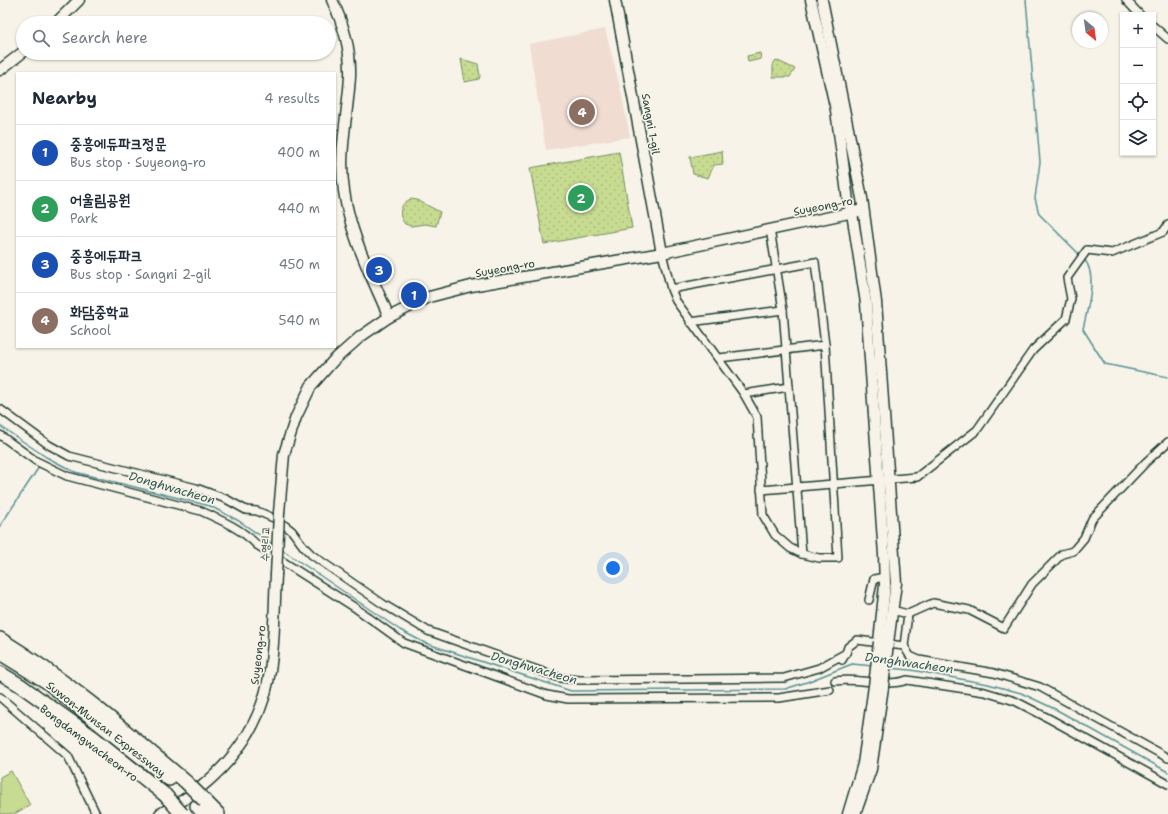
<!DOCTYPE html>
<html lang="en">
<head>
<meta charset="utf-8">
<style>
	:root { --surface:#fff; --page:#f6f6f7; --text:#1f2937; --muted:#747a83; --line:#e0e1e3; --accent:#1f3d34 }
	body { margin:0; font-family:"Shantell Sans","Poor Story",sans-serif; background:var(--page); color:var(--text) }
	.controls { position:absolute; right:12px; top:12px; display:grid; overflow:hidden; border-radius:0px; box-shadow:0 1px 3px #0004 }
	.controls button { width:36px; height:36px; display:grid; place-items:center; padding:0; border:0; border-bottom:1px solid var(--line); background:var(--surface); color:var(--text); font:20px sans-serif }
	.compass { position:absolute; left:1072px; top:12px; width:36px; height:36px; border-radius:50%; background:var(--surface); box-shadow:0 1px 3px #0004; rotate:151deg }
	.you { position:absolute; left:613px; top:568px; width:14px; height:14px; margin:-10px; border:3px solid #fff; border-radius:50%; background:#1a73e8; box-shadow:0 0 0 6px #1a73e833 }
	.badge { display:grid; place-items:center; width:26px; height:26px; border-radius:50%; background:var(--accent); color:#fff; font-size:13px; font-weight:700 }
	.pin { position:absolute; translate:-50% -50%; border:2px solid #fff; box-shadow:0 1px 4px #0006 }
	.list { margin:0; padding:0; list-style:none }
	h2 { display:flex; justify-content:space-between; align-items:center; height:52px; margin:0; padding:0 16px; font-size:17px }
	h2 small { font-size:13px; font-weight:400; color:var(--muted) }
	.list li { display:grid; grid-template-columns:26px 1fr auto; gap:12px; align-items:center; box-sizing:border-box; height:56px; padding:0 16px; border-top:1px solid var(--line) }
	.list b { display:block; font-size:15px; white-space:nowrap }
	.list p { margin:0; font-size:13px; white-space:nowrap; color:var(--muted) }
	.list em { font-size:13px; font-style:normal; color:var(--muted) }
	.icon { flex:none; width:22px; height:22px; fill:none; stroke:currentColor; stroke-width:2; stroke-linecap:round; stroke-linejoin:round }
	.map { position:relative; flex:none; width:1168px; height:814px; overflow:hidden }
	.search { position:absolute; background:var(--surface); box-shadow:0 1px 3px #0004; left:16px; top:16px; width:320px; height:44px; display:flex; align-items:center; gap:10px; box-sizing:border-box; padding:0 14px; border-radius:22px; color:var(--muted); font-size:15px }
	.panel { position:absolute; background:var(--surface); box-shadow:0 1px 3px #0004; left:16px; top:72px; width:320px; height:276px; border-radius:0px }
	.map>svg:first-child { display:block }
	.built { fill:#f0dcd1 }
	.green { fill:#c7dc91; stroke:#738c62 }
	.park { fill:url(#park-dots); stroke:#738c62 }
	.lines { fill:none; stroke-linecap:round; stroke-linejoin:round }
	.stream { stroke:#569096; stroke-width:1.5 }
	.street-casing { stroke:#1f3d34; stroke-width:10 }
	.secondary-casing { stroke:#1f3d34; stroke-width:13 }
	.highway-casing { stroke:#1f3d34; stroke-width:16 }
	.street { stroke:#f7f3e8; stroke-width:7 }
	.secondary { stroke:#f7f3e8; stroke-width:10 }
	.highway { stroke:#f7f3e8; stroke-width:13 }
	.secondary-bridge-casing { stroke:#1f3d34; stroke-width:13; stroke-linecap:butt }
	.highway-bridge-casing { stroke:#1f3d34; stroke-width:16; stroke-linecap:butt }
	.secondary-bridge { stroke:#f7f3e8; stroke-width:10 }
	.highway-bridge { stroke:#f7f3e8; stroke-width:13 }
	.labels { text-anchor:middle; stroke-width:3.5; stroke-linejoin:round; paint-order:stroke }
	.street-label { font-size:11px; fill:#1f3d34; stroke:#f7f3e8 }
	.water-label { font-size:12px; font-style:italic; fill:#315955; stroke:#f7f3e8 }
</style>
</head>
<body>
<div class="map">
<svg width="1168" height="814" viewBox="0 0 1168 814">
	<defs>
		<pattern id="park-dots" width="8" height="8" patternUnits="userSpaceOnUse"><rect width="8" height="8" fill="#c7dc91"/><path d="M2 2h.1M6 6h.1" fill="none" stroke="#aabe7e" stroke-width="1.8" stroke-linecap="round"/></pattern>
	</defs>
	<rect width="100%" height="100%" fill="#f7f3e8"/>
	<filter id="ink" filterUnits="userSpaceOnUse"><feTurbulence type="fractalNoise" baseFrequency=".025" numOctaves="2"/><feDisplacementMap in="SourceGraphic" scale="8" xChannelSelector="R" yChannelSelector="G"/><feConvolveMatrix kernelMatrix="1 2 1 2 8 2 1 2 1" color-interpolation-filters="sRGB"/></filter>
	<g filter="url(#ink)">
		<!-- built -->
		<polygon class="built" points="605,29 620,87 630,137 546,150 529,44"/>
		<!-- green -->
		<polygon class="green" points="11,771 30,805 14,814 0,814 0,777"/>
		<!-- park -->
		<g class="park">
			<polygon points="760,53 761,59 748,62 747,56"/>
			<polygon points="461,59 478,64 480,76 479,79 465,82"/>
			<polygon points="776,60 795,69 790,77 773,77 773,64"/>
			<polygon points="722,151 723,164 714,165 708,178 693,174 690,157"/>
			<polygon points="619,152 632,228 544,244 530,168"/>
			<path d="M411,199l6,1 23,12 -4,14 -11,-2 -14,2 -6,-2c-8,-9 -5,-21 6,-25z"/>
		</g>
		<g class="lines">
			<!-- stream -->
			<g class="stream">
				<polyline points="1026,0 1040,162 1035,198 1039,214 1081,256"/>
				<path d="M1083,258c16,16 4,52 0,71l22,35 63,13"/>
				<polyline points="0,426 46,457 75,472 210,506 239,521 274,545"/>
				<polyline points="0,526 39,467"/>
				<polyline points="281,549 400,630 425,643 571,691 785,689 807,682 852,664 873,666"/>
				<polyline points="888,668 911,670 988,684 1021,693 1057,710 1168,772"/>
			</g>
			<defs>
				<g id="street">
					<polyline points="1126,0 1140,15"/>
					<polyline points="1153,26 1168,39"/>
					<polyline points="770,229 783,310 802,554"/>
					<polyline points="662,253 671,289 676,301 744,394 757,417 763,515 775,535 790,548 802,554 819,558 838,558 825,345 815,262 671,289"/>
					<polyline points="690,322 783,310"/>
					<polyline points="719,358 825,345"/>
					<polyline points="744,394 789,387"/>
					<polyline points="0,409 49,445 69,456 196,488 226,499 246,510 257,511 278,520 292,531 304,547 312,555 383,604 428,631 560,678 580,680 784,678 819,668 846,653 842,660"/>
					<path d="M0,435l36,26 31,15 134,35c20,9 41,18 56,34l97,62 50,36 143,52 21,4 211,-1 51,-8"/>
					<polyline points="761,490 917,477 977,430 1033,350 1066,319 1071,299 1067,278 1087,250 1112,253 1163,232 1168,225"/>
					<polyline points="869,600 874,579 885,577"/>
					<polyline points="892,610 908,614 933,603 969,610 1004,628 1032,584 1062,554 1073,551 1084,538 1092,519 1146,462 1168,442"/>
					<polyline points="904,646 908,614"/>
					<polyline points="846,653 848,647 857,640 904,646 910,656 919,660 994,673 1040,687 1168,758"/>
					<path d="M835,681c24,-4 49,7 72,-1l78,12 30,9 35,18 118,65"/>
					<polyline points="0,697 68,756 96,814"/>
				</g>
				<g id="secondary">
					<path d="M332,0c11,23 19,50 18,76 -2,38 -12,77 -6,115 6,44 28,86 45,126"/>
					<polyline points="615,0 662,253"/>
					<polyline points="811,0 836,110 848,201 852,213 866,303 884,555 885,585 879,642"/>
					<polyline points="822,0 862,198 876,302 896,583 888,643"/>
					<polyline points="56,23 79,0"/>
					<polyline points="0,70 23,52"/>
					<polyline points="279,513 284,454 296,417 311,386 333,361 360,337 389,317 429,297 471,286 662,253 863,210"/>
					<path d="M160,814c52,-28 96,-72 108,-132 7,-35 6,-72 8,-107"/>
					<polyline points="848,814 863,764 874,686"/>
					<polyline points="855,814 871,769 883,687"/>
				</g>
				<g id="highway">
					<path d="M0,639c67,41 126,92 186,143"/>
					<polyline points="0,653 47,682 169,779"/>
					<polyline points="0,673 20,685 94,738 165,795"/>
					<polyline points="205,801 218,814"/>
					<polyline points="197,806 204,814"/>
				</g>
			</defs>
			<!-- street casing -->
			<use href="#street" class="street-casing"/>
			<!-- secondary casing -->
			<use href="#secondary" class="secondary-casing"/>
			<!-- highway casing -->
			<use href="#highway" class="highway-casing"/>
			<!-- street -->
			<use href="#street" class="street"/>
			<!-- secondary -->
			<use href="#secondary" class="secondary"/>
			<!-- highway -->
			<use href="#highway" class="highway"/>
			<defs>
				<g id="secondary-bridge">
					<polyline points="276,575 279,513"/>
					<polyline points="874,686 879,642"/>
					<polyline points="883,687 888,643"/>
				</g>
				<g id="highway-bridge">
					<polyline points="186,782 205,801"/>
					<polyline points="165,795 182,814"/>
				</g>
			</defs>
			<!-- secondary-bridge casing -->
			<use href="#secondary-bridge" class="secondary-bridge-casing"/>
			<!-- highway-bridge casing -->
			<use href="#highway-bridge" class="highway-bridge-casing"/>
			<!-- secondary-bridge -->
			<use href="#secondary-bridge" class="secondary-bridge"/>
			<!-- highway-bridge -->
			<use href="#highway-bridge" class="highway-bridge"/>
		</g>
	</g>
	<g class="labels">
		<!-- street labels -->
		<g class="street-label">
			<text transform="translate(651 124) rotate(80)" y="4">Sangni 1-gil</text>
			<text transform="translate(823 206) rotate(-11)" y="4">Suyeong-ro</text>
			<text transform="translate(505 268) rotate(-10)" y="4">Suyeong-ro</text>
			<text transform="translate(265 544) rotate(-88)" y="4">수영리교</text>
			<text transform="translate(258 655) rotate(-83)" y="4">Suyeong-ro</text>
			<text transform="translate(106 729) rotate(38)" y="4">Suwon-Munsan Expressway</text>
			<text transform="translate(89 743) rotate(37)" y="4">Bongdamgwacheon-ro</text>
		</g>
		<!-- water labels -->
		<g class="water-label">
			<text transform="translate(172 488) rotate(16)" y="4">Donghwacheon</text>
			<text transform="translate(909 663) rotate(8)" y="4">Donghwacheon</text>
			<text transform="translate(534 668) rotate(16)" y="4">Donghwacheon</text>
		</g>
	</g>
</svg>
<div class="controls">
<button>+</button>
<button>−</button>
<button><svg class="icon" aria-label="locate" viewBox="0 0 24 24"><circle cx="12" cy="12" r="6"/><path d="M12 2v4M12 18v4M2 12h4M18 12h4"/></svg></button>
<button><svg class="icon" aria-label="layers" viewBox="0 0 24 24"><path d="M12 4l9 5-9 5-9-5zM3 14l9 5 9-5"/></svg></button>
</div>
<svg class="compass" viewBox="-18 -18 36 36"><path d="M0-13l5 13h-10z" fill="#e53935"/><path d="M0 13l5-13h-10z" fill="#747a83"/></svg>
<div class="you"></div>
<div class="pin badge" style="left:414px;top:295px;background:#1a4fb4">1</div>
<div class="pin badge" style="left:581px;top:198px;background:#2e9e5b">2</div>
<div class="pin badge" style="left:379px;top:270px;background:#1a4fb4">3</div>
<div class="pin badge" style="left:582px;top:112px;background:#8d6e63">4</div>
<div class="search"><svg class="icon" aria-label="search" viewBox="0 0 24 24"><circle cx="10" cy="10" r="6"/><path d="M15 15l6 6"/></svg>Search here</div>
<section class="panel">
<h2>Nearby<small>4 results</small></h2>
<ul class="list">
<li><span class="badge" style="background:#1a4fb4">1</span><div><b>중흥에듀파크정문</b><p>Bus stop · Suyeong-ro</p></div><em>400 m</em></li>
<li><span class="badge" style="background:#2e9e5b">2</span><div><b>어울림공원</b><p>Park</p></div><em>440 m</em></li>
<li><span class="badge" style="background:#1a4fb4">3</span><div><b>중흥에듀파크</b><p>Bus stop · Sangni 2-gil</p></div><em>450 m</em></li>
<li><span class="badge" style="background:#8d6e63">4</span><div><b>화담중학교</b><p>School</p></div><em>540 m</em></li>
</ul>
</section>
</div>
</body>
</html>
